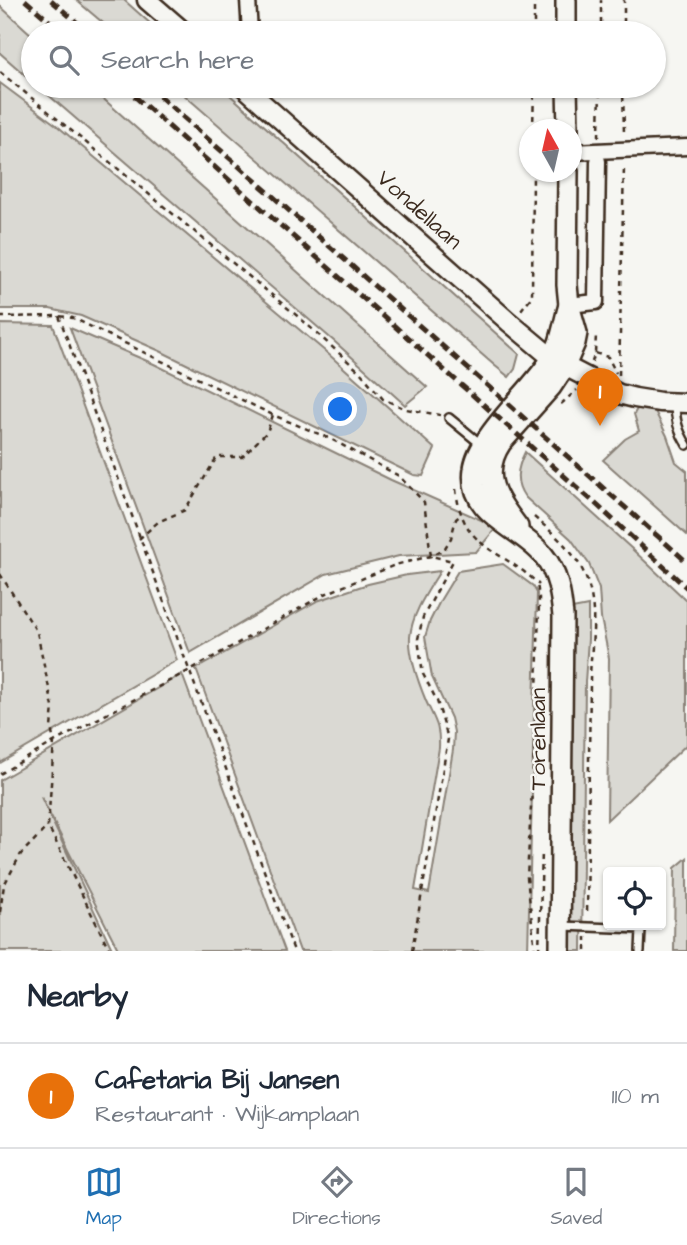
<!DOCTYPE html>
<html lang="en">
<head>
<meta charset="utf-8">
<style>
	:root { --surface:#fff; --page:#f2f2f3; --text:#1f2937; --muted:#747a83; --line:#e0e1e3; --accent:#1f6fb2 }
	body { margin:0; font-family:"Architects Daughter",sans-serif; background:var(--page); color:var(--text) }
	.controls { position:absolute; right:21px; bottom:21px; display:grid; overflow:hidden; border-radius:7px; box-shadow:0 2px 5px #0004 }
	.controls button { width:63px; height:63px; display:grid; place-items:center; padding:0; border:0; border-bottom:2px solid var(--line); background:var(--surface); color:var(--text); font:35px sans-serif }
	.compass { position:absolute; left:519px; top:119px; width:63px; height:63px; border-radius:50%; background:var(--surface); box-shadow:0 2px 5px #0004; rotate:352deg }
	.you { position:absolute; left:341px; top:410px; width:24px; height:24px; margin:-18px; border:5px solid #fff; border-radius:50%; background:#1a73e8; box-shadow:0 0 0 10px #1a73e833 }
	.badge { display:grid; place-items:center; width:46px; height:46px; border-radius:50%; background:var(--accent); color:#fff; font-size:23px; font-weight:700 }
	.pin { position:absolute; translate:-50% -58px; filter:drop-shadow(0 2px 4px #0008) }
	.pin::after { content:''; position:absolute; top:37px; width:24px; height:21px; background:inherit; clip-path:polygon(0 0,100% 0,50% 100%) }
	.list { margin:0; padding:0; list-style:none }
	h2 { display:flex; justify-content:space-between; align-items:center; height:91px; margin:0; padding:0 28px; font-size:30px }
	h2 small { font-size:23px; font-weight:400; color:var(--muted) }
	.list li { display:grid; grid-template-columns:46px 1fr auto; gap:21px; align-items:center; box-sizing:border-box; height:105px; padding:0 28px; border-top:2px solid var(--line) }
	.list b { display:block; font-size:26px; white-space:nowrap }
	.list p { margin:0; font-size:23px; white-space:nowrap; color:var(--muted) }
	.list em { font-size:23px; font-style:normal; color:var(--muted) }
	.icon { flex:none; width:38px; height:38px; fill:none; stroke:currentColor; stroke-width:2; stroke-linecap:round; stroke-linejoin:round }
	.map { position:relative; flex:none; width:687px; height:951px; overflow:hidden }
	.search { position:absolute; background:var(--surface); box-shadow:0 2px 5px #0004; left:21px; right:21px; top:21px; height:77px; display:flex; align-items:center; gap:18px; box-sizing:border-box; padding:0 24px; border-radius:38px; color:var(--muted); font-size:26px }
	.sheet { height:196px; background:var(--surface) }
	nav { display:flex; justify-content:space-around; align-items:center; box-sizing:border-box; height:98px; border-top:2px solid var(--line); background:var(--surface); font-size:19px; color:var(--muted) }
	nav a { display:grid; justify-items:center; gap:4px }
	nav .on { color:var(--accent) }
	.map>svg:first-child { display:block }
	.green { fill:#dad9d3; stroke:#8a8278; stroke-width:2 }
	.lines { fill:none; stroke-linecap:round; stroke-linejoin:round }
	.service-casing { stroke:#3b2a1e; stroke-width:12 }
	.minor-casing { stroke:#3b2a1e; stroke-width:19 }
	.tertiary-casing { stroke:#3b2a1e; stroke-width:23 }
	.secondary-casing { stroke:#3b2a1e; stroke-width:24 }
	.path { stroke:#3b2a1e; stroke-width:2.5; stroke-dasharray:5 5; stroke-linecap:butt }
	.service { stroke:#f6f6f2; stroke-width:7 }
	.minor { stroke:#f6f6f2; stroke-width:14 }
	.tertiary { stroke:#f6f6f2; stroke-width:18 }
	.secondary { stroke:#f6f6f2; stroke-width:19 }
	.rail { stroke:#3b2a1e; stroke-width:5; stroke-dasharray:10 5; stroke-linecap:butt }
	.labels { text-anchor:middle; stroke-width:5; stroke-linejoin:round; paint-order:stroke }
	.street-label { font-size:23px; fill:#3b2a1e; stroke:#f6f6f2 }
</style>
</head>
<body>
<div class="map">
<svg width="687" height="951" viewBox="0 0 687 951">
	<rect width="100%" height="100%" fill="#f6f6f2"/>
	<filter id="ink" filterUnits="userSpaceOnUse"><feTurbulence type="fractalNoise" baseFrequency=".0143" numOctaves="2"/><feDisplacementMap in="SourceGraphic" scale="14" xChannelSelector="R" yChannelSelector="G"/><feConvolveMatrix kernelMatrix="1 2 1 2 8 2 1 2 1" color-interpolation-filters="sRGB"/></filter>
	<g filter="url(#ink)">
		<!-- green -->
		<g class="green">
			<polygon points="76,0 124,0 161,33 115,33"/>
			<polygon points="0,6 33,36 33,82 0,53"/>
			<polygon points="0,83 55,124 326,352 435,449 423,476 414,475 160,351 81,316 50,309 0,309"/>
			<polygon points="38,86 89,86 427,387 405,405 335,342"/>
			<polygon points="174,86 220,86 519,354 515,369 509,377 494,365"/>
			<polygon points="0,324 53,325 177,660 0,763"/>
			<polygon points="70,328 154,364 391,480 497,527 476,552 399,556 326,574 190,653"/>
			<polygon points="637,409 654,409 667,436 676,462 687,471 687,535 603,460 625,439 639,431 634,414"/>
			<path d="M525,452l107,97 55,52v143l-80,76 2,-162 -8,-40 -2,-29 -10,-25 -18,-25 -46,-42c-11,-15 -8,-29 0,-45z"/>
			<path d="M503,564l30,22 4,7 -9,358h-228l-104,-282 121,-68 51,-17 39,-9 33,-4c-12,20 -28,42 -30,66 -1,18 9,47 16,64 9,20 14,24 13,47l-24,142 14,3 24,-143 1,-18 -3,-14 -19,-41 -7,-40 5,-16 11,-22 17,-28z"/>
			<polygon points="588,606 588,639 585,682 582,951 570,951 572,609"/>
			<polygon points="182,674 285,951 119,951 41,797 113,951 0,951 0,780"/>
			<polygon points="687,858 687,951 674,951 675,868"/>
		</g>
		<g class="lines">
			<defs>
				<g id="service">
					<path d="M675,403c0,16 3,28 12,42"/>
					<polyline points="449,418 482,445"/>
					<polyline points="562,926 641,929 640,951"/>
				</g>
				<g id="minor">
					<polyline points="248,0 250,33"/>
					<polyline points="572,152 687,147"/>
					<polyline points="569,305 596,302 598,161"/>
				</g>
				<g id="tertiary">
					<polyline points="147,0 185,33"/>
					<polyline points="243,86 509,322 552,358 565,366 619,394 635,398 660,402 687,403"/>
				</g>
				<g id="secondary">
					<polyline points="566,0 566,33"/>
					<polyline points="567,86 568,130"/>
					<path d="M518,527c-20,-27 -39,-51 -17,-84l50,-56 14,-21 10,-23 2,-10 -8,-28 -2,-20 1,-113"/>
					<path d="M560,951l3,-335c-2,-21 -5,-43 -19,-60 -23,-29 -77,-41 -70,-87 4,-33 57,-78 76,-108 12,-18 13,-37 19,-56"/>
				</g>
			</defs>
			<!-- service casing -->
			<use href="#service" class="service-casing"/>
			<!-- minor casing -->
			<use href="#minor" class="minor-casing"/>
			<!-- tertiary casing -->
			<use href="#tertiary" class="tertiary-casing"/>
			<!-- secondary casing -->
			<use href="#secondary" class="secondary-casing"/>
			<!-- path -->
			<g class="path">
				<polyline points="534,33 534,0"/>
				<polyline points="601,33 601,0"/>
				<polyline points="624,33 624,0"/>
				<polyline points="0,72 301,319 360,372 383,399 406,409 440,415"/>
				<polyline points="277,86 280,96"/>
				<polyline points="623,86 624,135"/>
				<polyline points="533,130 534,86"/>
				<polyline points="599,137 600,86"/>
				<polyline points="521,310 532,296 533,172"/>
				<path d="M59,316c77,213 156,423 235,635"/>
				<polyline points="0,317 59,316 73,318 273,415 331,439 399,476 424,502 431,556 453,561 423,617 418,639 423,674 437,701 448,739 412,951"/>
				<polyline points="595,353 608,357 616,373"/>
				<polyline points="592,362 595,353 596,335"/>
				<polyline points="619,375 624,166"/>
				<polyline points="561,404 577,390"/>
				<path d="M456,489c6,63 47,59 83,96"/>
				<path d="M534,517c23,19 47,40 55,70 9,31 1,63 1,95 -1,78 -2,156 -3,234"/>
				<polyline points="139,539 158,522 185,510 217,457 242,457 267,432 273,415"/>
				<polyline points="0,574 37,632 53,707 51,728 54,742 48,826 110,951"/>
				<polyline points="0,774 54,742 190,670 325,594 395,565 431,556 445,548 451,538 456,519 461,515"/>
				<polyline points="0,912 4,885 21,854 48,826"/>
				<polyline points="535,951 527,877 537,701 539,598 537,583"/>
				<polyline points="539,951 542,851"/>
				<polyline points="586,951 586,937"/>
			</g>
			<!-- service -->
			<use href="#service" class="service"/>
			<!-- minor -->
			<use href="#minor" class="minor"/>
			<!-- tertiary -->
			<use href="#tertiary" class="tertiary"/>
			<!-- secondary -->
			<use href="#secondary" class="secondary"/>
			<!-- rail -->
			<g class="rail">
				<polyline points="25,0 63,33"/>
				<polyline points="51,0 89,33"/>
				<polyline points="123,86 597,505 687,588"/>
				<polyline points="148,86 687,562"/>
			</g>
		</g>
	</g>
	<g class="labels">
		<!-- street labels -->
		<g class="street-label">
			<text transform="translate(420 209) rotate(42)" y="8">Vondellaan</text>
			<text transform="translate(537 739) rotate(-90)" y="8">Torenlaan</text>
		</g>
	</g>
</svg>
<div class="controls">
<button><svg class="icon" aria-label="locate" viewBox="0 0 24 24"><circle cx="12" cy="12" r="6"/><path d="M12 2v4M12 18v4M2 12h4M18 12h4"/></svg></button>
</div>
<svg class="compass" viewBox="-18 -18 36 36"><path d="M0-13l5 13h-10z" fill="#e53935"/><path d="M0 13l5-13h-10z" fill="#747a83"/></svg>
<div class="you"></div>
<div class="pin badge" style="left:600px;top:426px;background:#e8710a">1</div>
<div class="search"><svg class="icon" aria-label="search" viewBox="0 0 24 24"><circle cx="10" cy="10" r="6"/><path d="M15 15l6 6"/></svg>Search here</div>
</div>
<section class="sheet">
<h2>Nearby<small></small></h2>
<ul class="list">
<li><span class="badge" style="background:#e8710a">1</span><div><b>Cafetaria Bij Jansen</b><p>Restaurant · Wijkamplaan</p></div><em>110 m</em></li>
</ul>
</section>
<nav>
<a class="on"><svg class="icon" aria-label="map" viewBox="0 0 24 24"><path d="M3 6l6-2 6 2 6-2v14l-6 2-6-2-6 2zM9 4v14M15 6v14"/></svg>Map</a>
<a><svg class="icon" aria-label="directions" viewBox="0 0 24 24"><path d="M12 3l9 9-9 9-9-9zM9 14v-3h6M13 9l2 2-2 2"/></svg>Directions</a>
<a><svg class="icon" aria-label="saved" viewBox="0 0 24 24"><path d="M7 4h10v16l-5-4-5 4z"/></svg>Saved</a>
</nav>
</body>
</html>
